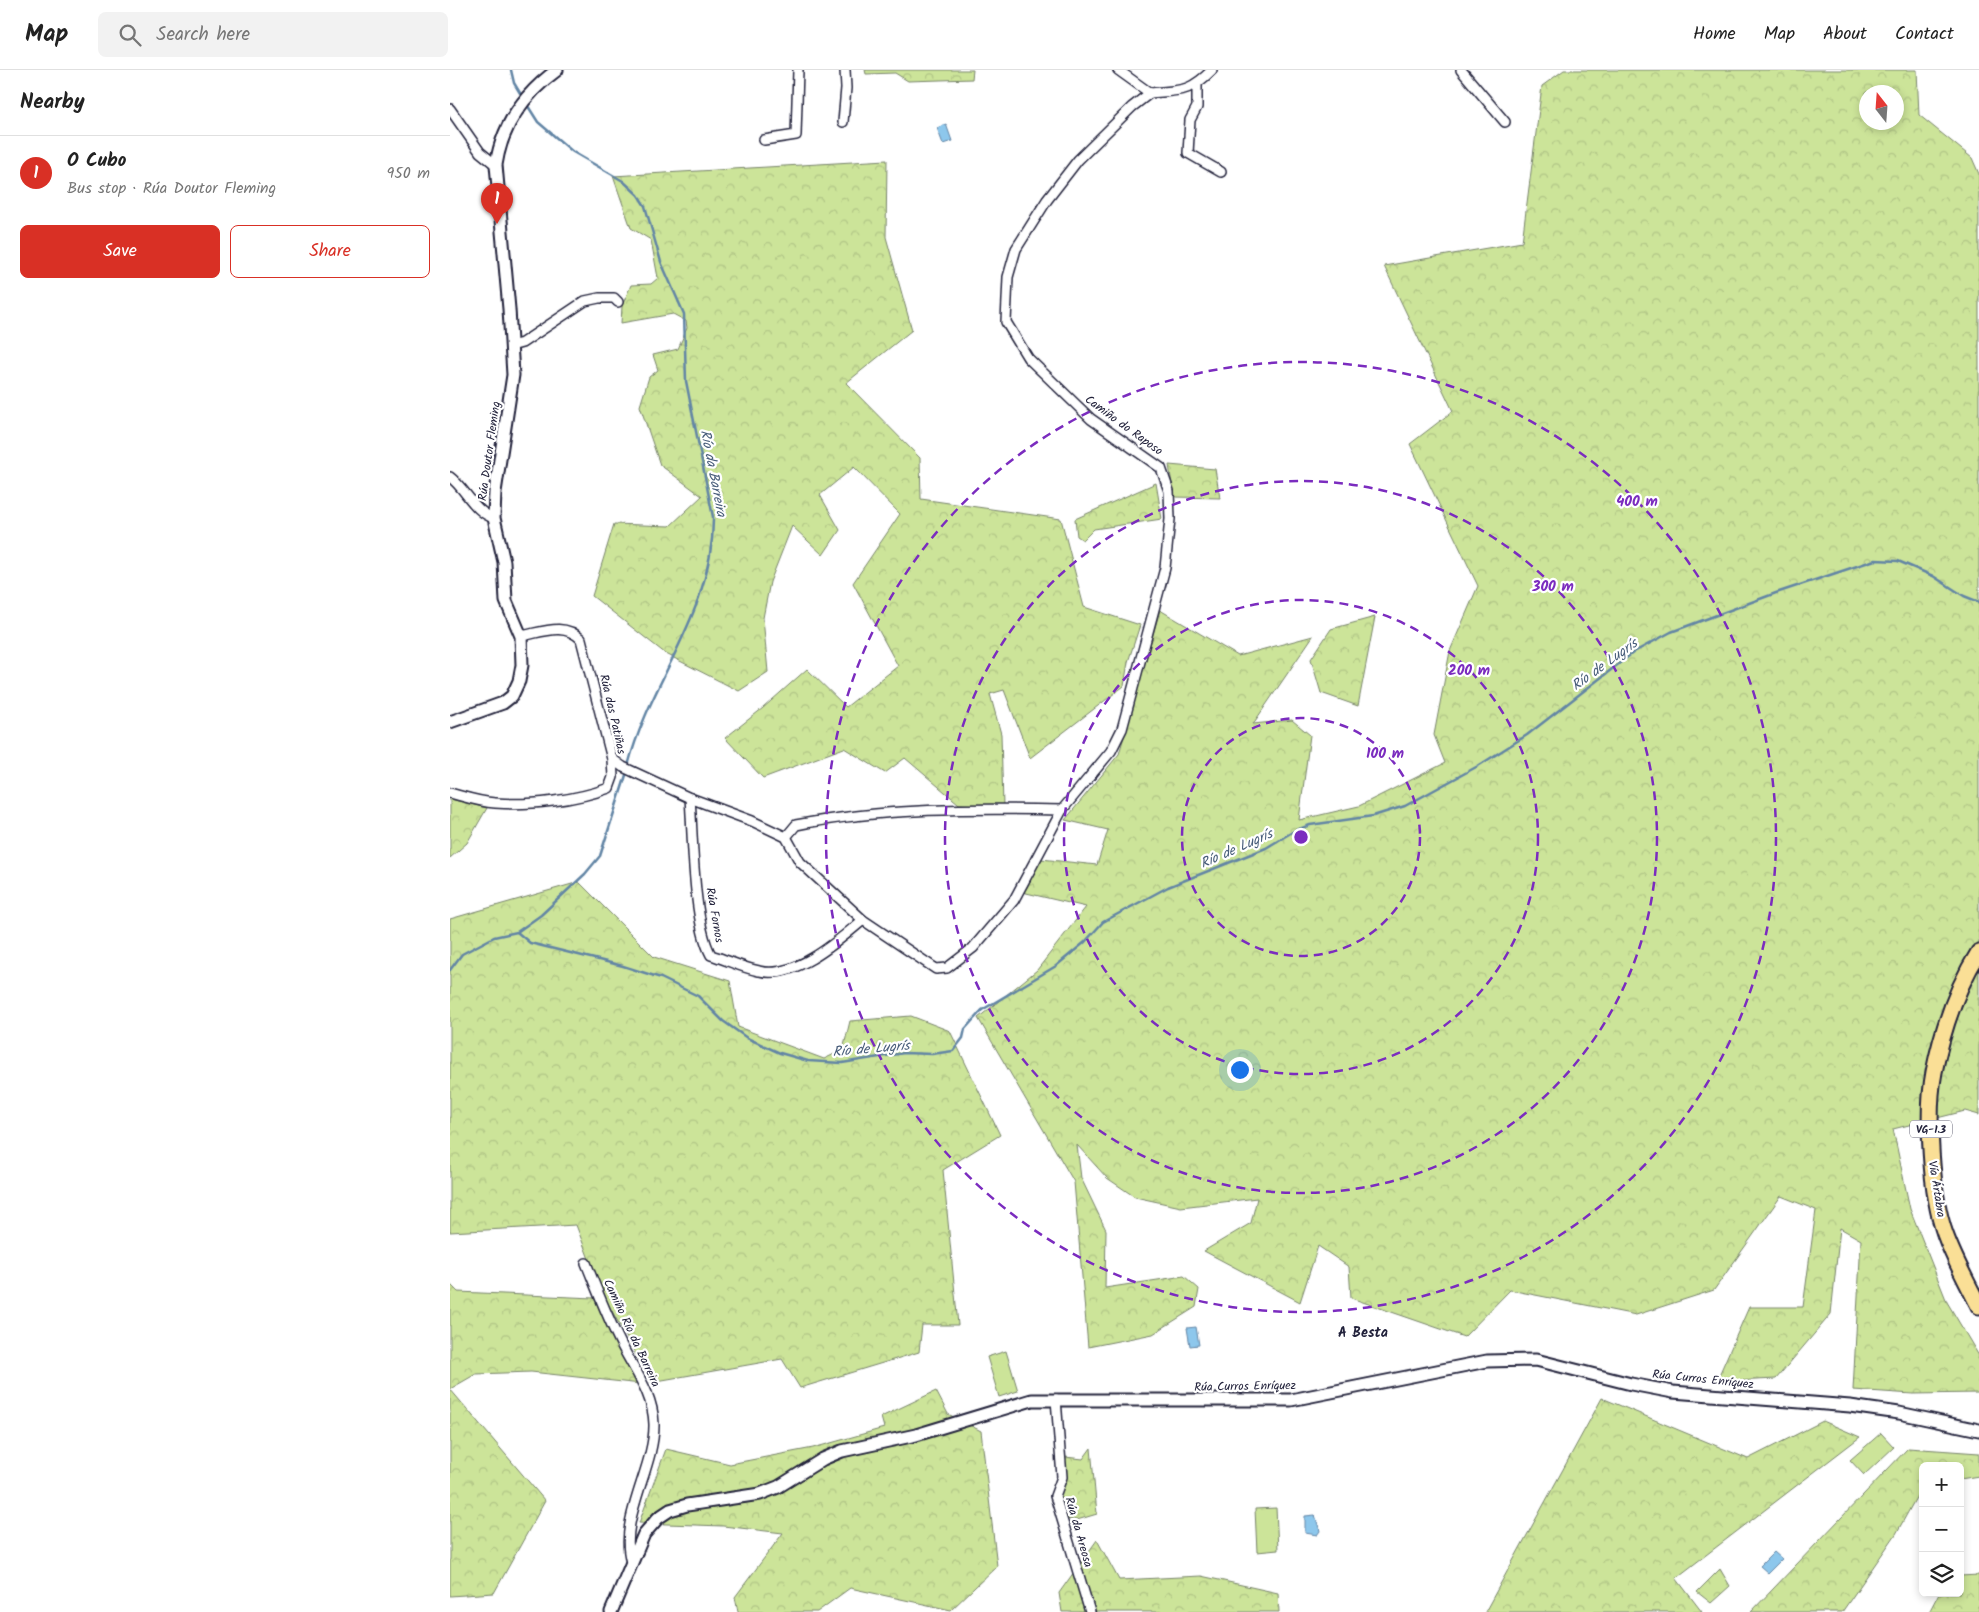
<!DOCTYPE html>
<html lang="en">
<head>
<meta charset="utf-8">
<style>
	:root { --surface:#fff; --page:#f2f2f2; --text:#222; --muted:#767676; --line:#e0e0e0; --accent:#d93025 }
	body { margin:0; font-family:Kalam,sans-serif; background:var(--page); color:var(--text) }
	.controls { position:absolute; right:15px; bottom:15px; display:grid; overflow:hidden; border-radius:8px; box-shadow:0 2px 8px #0003 }
	.controls button { width:45px; height:45px; display:grid; place-items:center; padding:0; border:0; border-bottom:1px solid var(--line); background:var(--surface); color:var(--text); font:25px sans-serif }
	.compass { position:absolute; left:1409px; top:15px; width:45px; height:45px; border-radius:50%; background:var(--surface); box-shadow:0 2px 8px #0003; rotate:343deg }
	.you { position:absolute; left:789px; top:999px; width:18px; height:18px; margin:-12px; border:4px solid #fff; border-radius:50%; background:#1a73e8; box-shadow:0 0 0 8px #1a73e833 }
	.badge { display:grid; place-items:center; width:32px; height:32px; border-radius:50%; background:var(--accent); color:#fff; font-size:16px; font-weight:700 }
	.pin { position:absolute; translate:-50% -41px; filter:drop-shadow(0 1px 2px #0008) }
	.pin::after { content:''; position:absolute; top:26px; width:18px; height:15px; background:inherit; clip-path:polygon(0 0,100% 0,50% 100%) }
	.list { margin:0; padding:0; list-style:none }
	h2 { display:flex; justify-content:space-between; align-items:center; height:65px; margin:0; padding:0 20px; font-size:21px }
	h2 small { font-size:16px; font-weight:400; color:var(--muted) }
	.list li { display:grid; grid-template-columns:32px 1fr auto; gap:15px; align-items:center; box-sizing:border-box; height:75px; padding:0 20px; border-top:1px solid var(--line) }
	.list b { display:block; font-size:19px; white-space:nowrap }
	.list p { margin:0; font-size:16px; white-space:nowrap; color:var(--muted) }
	.list em { font-size:16px; font-style:normal; color:var(--muted) }
	.actions { display:flex; gap:10px; padding:15px 20px }
	.actions a { flex:1; padding:11px 0; border:1px solid var(--accent); border-radius:8px; text-align:center; font-size:18px; color:var(--accent) }
	.actions .main { background:var(--accent); color:#fff }
	.icon { flex:none; width:28px; height:28px; fill:none; stroke:currentColor; stroke-width:2; stroke-linecap:round; stroke-linejoin:round }
	.map { position:relative; flex:none; width:1529px; height:1542px; overflow:hidden }
	header { display:flex; align-items:center; gap:30px; box-sizing:border-box; height:70px; padding:0 25px; background:var(--surface); border-bottom:1px solid var(--line) }
	header strong { font-size:24px }
	nav { display:flex; gap:28px; margin-inline-start:auto; font-size:18px }
	.search { width:350px; height:45px; background:var(--page); display:flex; align-items:center; gap:12px; box-sizing:border-box; padding:0 18px; border-radius:8px; color:var(--muted); font-size:19px }
	main { display:flex }
	aside { flex:1; background:var(--surface) }
	.map>svg:first-child { display:block }
	.forest { fill:url(#forest-crowns); stroke:#77836a; fill-rule:evenodd }
	.pitch { fill:#cce499; stroke:#77836a }
	.water { fill:#8dc7ec; stroke:#6285a5 }
	.lines { fill:none; stroke-linecap:round; stroke-linejoin:round }
	.stream { stroke:#6285a5; stroke-width:2.5 }
	.street-casing { stroke:#22223b; stroke-width:12 }
	.secondary-casing { stroke:#22223b; stroke-width:15 }
	.highway-casing { stroke:#22223b; stroke-width:19 }
	.street { stroke:#fff; stroke-width:9 }
	.secondary { stroke:#fff; stroke-width:11 }
	.highway { stroke:#fadf96; stroke-width:15 }
	.ring { fill:none; stroke:#7b2cbf; stroke-width:2.5; stroke-dasharray:9 6 }
	.labels { text-anchor:middle; stroke-width:4.5; stroke-linejoin:round; paint-order:stroke }
	.shield { fill:#fff; stroke:#646476; stroke-width:1 }
	.shield-label { font-size:11px; font-weight:bold; fill:#22223b }
	.street-label { font-size:12px; fill:#22223b; stroke:#fff }
	.water-label { font-size:14px; font-style:italic; fill:#475c79; stroke:#fff }
	.neighbourhood-label { font-size:14px; font-weight:bold; fill:#22223b; stroke:#fff }
	.centre { fill:#7b2cbf; stroke:#fff; stroke-width:2.5 }
	.ring-label { font-size:15px; text-anchor:middle; font-weight:bold; fill:#7b2cbf; stroke:#fff; stroke-width:4.5; stroke-linejoin:round; paint-order:stroke }
</style>
</head>
<body>
<header>
<strong>Map</strong>
<div class="search"><svg class="icon" aria-label="search" viewBox="0 0 24 24"><circle cx="10" cy="10" r="6"/><path d="M15 15l6 6"/></svg>Search here</div>
<nav><a>Home</a><a>Map</a><a>About</a><a>Contact</a></nav>
</header>
<main>
<aside>
<h2>Nearby<small></small></h2>
<ul class="list">
<li><span class="badge">1</span><div><b>O Cubo</b><p>Bus stop · Rúa Doutor Fleming</p></div><em>950 m</em></li>
</ul>
<div class="actions"><a class="main">Save</a><a>Share</a></div>
</aside>
<div class="map">
<svg width="1529" height="1542" viewBox="0 0 1529 1542">
	<defs>
		<pattern id="forest-crowns" width="20" height="18" patternUnits="userSpaceOnUse" patternTransform="scale(1.25)"><rect width="20" height="18" fill="#cce499"/><path d="M2 6a3 3 0 1 1 6 0M12 15a3 3 0 1 1 6 0" fill="none" stroke="#afc385"/></pattern>
	</defs>
	<rect width="100%" height="100%" fill="#fff"/>
	<filter id="ink" filterUnits="userSpaceOnUse"><feTurbulence type="fractalNoise" baseFrequency=".02" numOctaves="2"/><feDisplacementMap in="SourceGraphic" scale="10" xChannelSelector="R" yChannelSelector="G"/><feConvolveMatrix kernelMatrix="1 2 1 2 8 2 1 2 1" color-interpolation-filters="sRGB"/></filter>
	<g filter="url(#ink)">
		<!-- forest -->
		<g class="forest">
			<polygon points="415,0 523,0 522,9 458,11 445,3 416,4"/>
			<path d="M1114,0h353l2,45 53,43 7,16v941l-14,-4 -72,18 17,80 37,93 32,54v37l-66,1 -60,-4 8,-150 -21,-12 -9,86 -55,65 -60,3 33,-75h54l13,-97 -35,-14 -67,94 -78,25 -126,-25 -46,47 -113,-39 -2,-31 -31,-21 -18,56 -96,-51 47,-28 6,-25 -76,9 -46,-10 -28,-19 -30,-33 4,33 25,52 -1,58 79,-12 15,13 -3,18 -43,27 -65,13 -14,-165 -96,-164 59,-48 49,-63 -64,-15 19,-33 56,6 11,-35 -43,-10 54,-66 41,-144 78,46 75,-20 -60,88 39,-4 18,15 -11,85 60,-14 86,-43 -11,-28 16,-84 28,-65 -68,-142 43,-33 -69,-145 138,-24 20,-156zM1416,22h30v30h-30z"/>
			<polygon points="437,90 436,167 462,260 396,313 470,388 471,429 611,449 634,537 690,555 678,592 674,616 580,688 554,620 540,624 551,664 553,736 509,734 455,688 435,703 394,678 313,708 275,668 313,638 357,599 396,637 448,596 403,513 450,444 404,397 370,425 390,460 373,485 342,456 320,512 313,548 318,602 289,621 216,584 142,526 164,454 220,456 252,426 210,395 190,336 199,307 208,300 203,285 228,279 237,258 236,251 223,244 171,253 172,236 181,215 201,214 208,208 201,170 181,158 163,106"/>
			<polygon points="719,395 765,399 770,428 724,427"/>
			<polygon points="706,413 712,449 644,459 633,470 627,466 625,449"/>
			<polygon points="925,547 908,636 871,623 861,589 881,559"/>
			<polygon points="0,729 37,738 17,773 0,788"/>
			<polygon points="129,812 204,887 280,911 288,957 374,989 393,980 400,951 461,946 500,961 550,1065 493,1100 508,1255 472,1255 469,1282 350,1318 332,1289 201,1312 152,1223 126,1155 0,1162 0,849"/>
			<polygon points="0,1214 8,1222 144,1228 191,1314 81,1302 26,1304 0,1319 95,1431 44,1523 0,1526"/>
			<polygon points="486,1321 498,1344 531,1361 547,1496 501,1540 400,1518 367,1542 288,1542 285,1527 333,1463 273,1456 189,1453 216,1379 280,1394 363,1378 434,1358 431,1347"/>
			<polygon points="1152,1328 1298,1389 1373,1351 1410,1367 1226,1508 1252,1542 1035,1542"/>
			<polygon points="641,1378 647,1444 627,1450 614,1449 609,1427 615,1409 615,1387 633,1389"/>
			<polygon points="1458,1378 1529,1383 1529,1406 1510,1409 1510,1396 1473,1396 1473,1415 1446,1464 1392,1542 1301,1542"/>
			<polygon points="647,1470 669,1510 751,1506 828,1523 829,1542 612,1542 609,1523"/>
			<polygon points="1270,1499 1280,1516 1261,1533 1247,1522"/>
			<polygon points="1529,1505 1529,1542 1479,1542 1489,1523 1510,1523 1510,1506"/>
		</g>
		<!-- pitch -->
		<g class="pitch">
			<polygon points="556,1281 568,1321 549,1327 537,1287"/>
			<polygon points="1431,1363 1444,1377 1414,1405 1400,1390"/>
			<polygon points="826,1438 828,1480 807,1482 805,1439"/>
		</g>
		<!-- water -->
		<g class="water">
			<polygon points="496,54 502,71 493,74 487,58"/>
			<polygon points="746,1257 749,1275 740,1276 737,1258"/>
			<polygon points="865,1445 870,1461 867,1465 855,1463 855,1446"/>
			<polygon points="1324,1482 1332,1489 1318,1503 1310,1496"/>
		</g>
		<g class="lines">
			<!-- stream -->
			<g class="stream">
				<polyline points="61,0 64,13 73,28"/>
				<path d="M76,33l12,19 35,30 50,29 15,14 7,11 16,56 23,52 2,67 27,136c1,96 -63,162 -85,249"/>
				<polyline points="67,862 80,873 173,896 211,908 248,926 273,951 297,968 330,983 358,991 392,993 454,983 482,984 503,981 513,968 515,959 532,940 606,896 635,872 653,852 718,817 816,778 844,761 860,755 923,746 955,736 1028,696 1077,665 1184,582 1221,562 1326,523 1425,490 1448,491 1483,506 1514,526 1529,532"/>
				<polyline points="0,900 12,884 44,867 67,862 91,845 135,804 150,786 177,702"/>
			</g>
			<defs>
				<g id="street">
					<path d="M668,0l32,23c31,-3 39,0 62,-23"/>
					<polyline points="1011,0 1055,52"/>
					<polyline points="747,15 747,37 740,50 738,83 771,102"/>
					<polyline points="0,39 30,82 46,95"/>
					<polyline points="393,52 396,18 395,0"/>
					<polyline points="314,70 346,65 348,0"/>
					<polyline points="61,276 72,273 135,231 149,228 164,228 168,232"/>
					<path d="M0,407c16,12 24,35 44,41"/>
					<polyline points="162,689 173,697 240,728 302,751 336,767 350,792 413,850 486,899 497,898 523,878 564,830 612,740 661,681 672,659 715,498 720,449 719,421 711,398 641,349 578,288 556,252 558,207 566,179 597,130 628,90 682,37 700,23"/>
					<path d="M0,723c15,4 30,9 45,10 34,3 82,-3 114,-15l4,-11 -1,-18 -31,-120c-17,-17 -38,-7 -60,-3"/>
					<path d="M240,728c3,39 3,125 21,157 16,5 32,13 48,16 35,9 79,-30 104,-51"/>
					<path d="M336,767l10,-12c87,-17 178,-17 266,-15"/>
					<path d="M136,1193c11,27 21,54 35,81 13,26 32,49 33,80 1,43 -36,95 -23,138"/>
					<polyline points="606,1329 612,1407 605,1426 640,1542"/>
				</g>
				<g id="secondary">
					<path d="M0,652l53,-19 9,-7 7,-15 3,-16 -1,-29 -15,-35 -2,-39 -10,-44 1,-26 18,-117 -4,-66 -13,-144c6,-40 28,-71 61,-95"/>
					<polyline points="161,1542 194,1464 208,1448 220,1440 237,1435 310,1424 328,1417 373,1389 392,1381 466,1365 582,1330 841,1330 1037,1291 1086,1290 1181,1314 1223,1322 1400,1336 1449,1343 1529,1360"/>
				</g>
				<path id="highway" d="M1529,882c-22,35 -37,80 -45,120 -8,41 -3,123 11,162 9,25 22,49 34,72"/>
			</defs>
			<!-- street casing -->
			<use href="#street" class="street-casing"/>
			<!-- secondary casing -->
			<use href="#secondary" class="secondary-casing"/>
			<!-- highway casing -->
			<use href="#highway" class="highway-casing"/>
			<!-- street -->
			<use href="#street" class="street"/>
			<!-- secondary -->
			<use href="#secondary" class="secondary"/>
			<!-- highway -->
			<use href="#highway" class="highway"/>
		</g>
	</g>
	<!-- distance rings -->
	<g class="ring">
		<circle cx="851" cy="767" r="119"/>
		<circle cx="851" cy="767" r="237"/>
		<circle cx="851" cy="767" r="356"/>
		<circle cx="851" cy="767" r="475"/>
	</g>
	<g class="labels">
		<!-- shield labels -->
		<rect class="shield" x="1460" y="1050.5" width="42" height="17" rx="4"/>
		<g class="shield-label">
			<text x="1481" y="1063">VG-1.3</text>
		</g>
		<!-- street labels -->
		<g class="street-label">
			<text transform="translate(674 355) rotate(36)" y="4">Camiño do Raposo</text>
			<text transform="translate(39 381) rotate(-82)" y="4">Rúa Doutor Fleming</text>
			<text transform="translate(163 644) rotate(77)" y="4">Rúa das Patiñas</text>
			<text transform="translate(265 845) rotate(80)" y="4">Rúa Fornos</text>
			<text transform="translate(1487 1119) rotate(81)" y="4">Vía Ártabra</text>
			<text transform="translate(182 1263) rotate(65)" y="4">Camiño Río da Barreira</text>
			<text transform="translate(1253 1309) rotate(6)" y="4">Rúa Curros Enríquez</text>
			<text transform="translate(795 1316) rotate(-1)" y="4">Rúa Curros Enríquez</text>
			<text transform="translate(629 1462) rotate(74)" y="4">Rúa da Areosa</text>
		</g>
		<!-- water labels -->
		<g class="water-label">
			<text transform="translate(264 403) rotate(79)" y="5">Río da Barreira</text>
			<text transform="translate(1154 594) rotate(-36)" y="5">Río de Lugrís</text>
			<text transform="translate(786 778) rotate(-24)" y="5">Río de Lugrís</text>
			<text transform="translate(421 978) rotate(-5)" y="5">Río de Lugrís</text>
		</g>
		<!-- neighbourhood labels -->
		<g class="neighbourhood-label">
			<text x="913" y="1267">A Besta</text>
		</g>
	</g>
	<circle cx="851" cy="767" r="8" class="centre"/>
	<g class="ring-label">
		<text x="1187" y="436">400 m</text>
		<text x="1103" y="521">300 m</text>
		<text x="1019" y="605">200 m</text>
		<text x="935" y="688">100 m</text>
	</g>
</svg>
<div class="controls">
<button>+</button>
<button>−</button>
<button><svg class="icon" aria-label="layers" viewBox="0 0 24 24"><path d="M12 4l9 5-9 5-9-5zM3 14l9 5 9-5"/></svg></button>
</div>
<svg class="compass" viewBox="-18 -18 36 36"><path d="M0-13l5 13h-10z" fill="#e53935"/><path d="M0 13l5-13h-10z" fill="#767676"/></svg>
<div class="you"></div>
<div class="pin badge" style="left:47px;top:154px">1</div>
</div>
</main>
</body>
</html>
